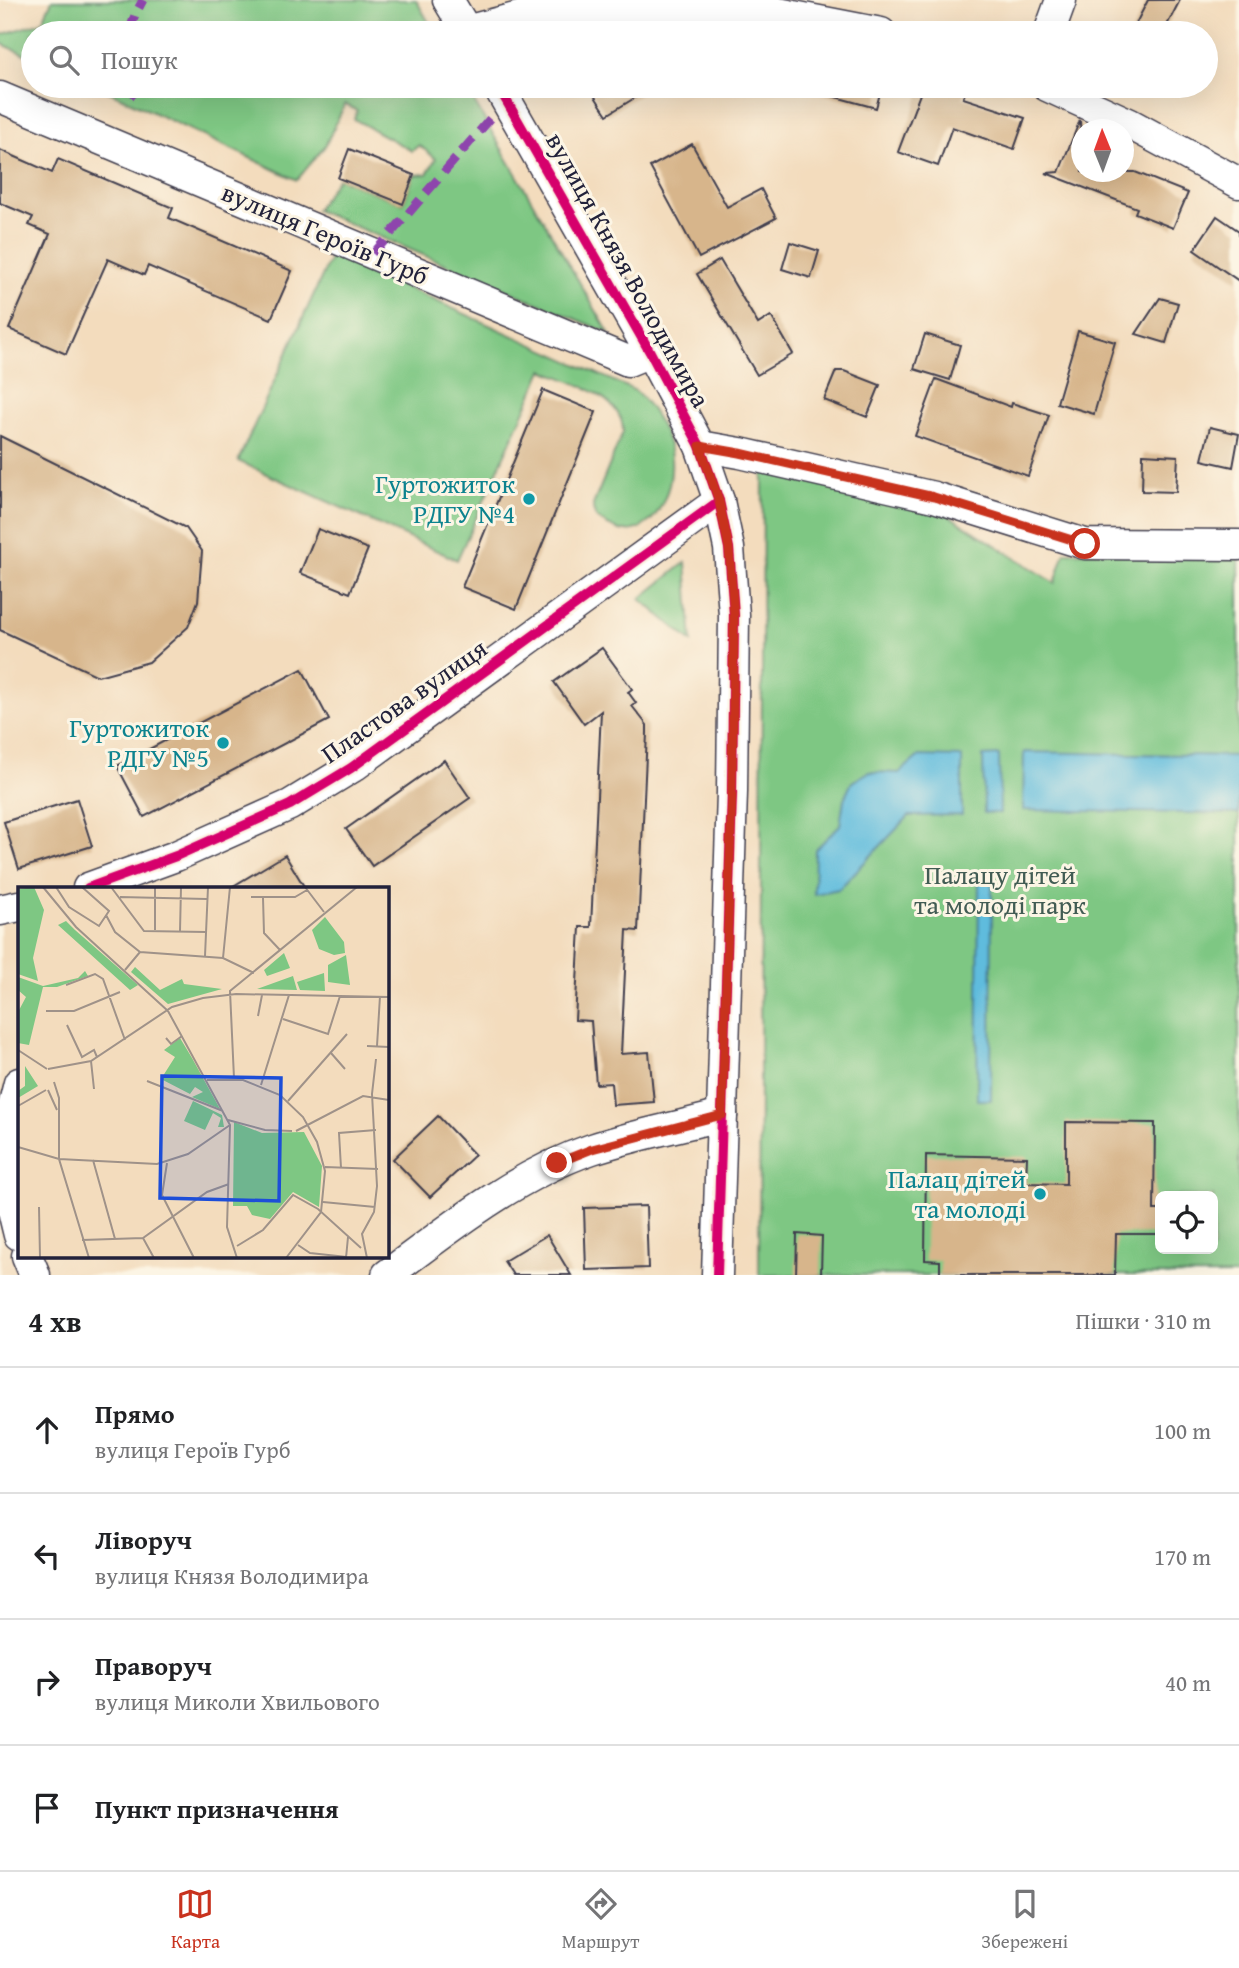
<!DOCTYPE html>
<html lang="uk">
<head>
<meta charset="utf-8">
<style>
	:root { --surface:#fff; --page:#f2f2f2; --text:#202124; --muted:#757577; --line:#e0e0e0; --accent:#c8321e }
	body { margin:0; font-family:"Gentium Book Plus",serif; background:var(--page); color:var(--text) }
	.controls { position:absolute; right:21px; bottom:21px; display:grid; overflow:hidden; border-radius:10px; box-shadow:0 7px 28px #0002 }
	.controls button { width:63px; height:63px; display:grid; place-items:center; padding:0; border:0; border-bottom:2px solid var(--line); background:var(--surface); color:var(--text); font:35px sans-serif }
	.compass { position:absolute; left:1071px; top:119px; width:63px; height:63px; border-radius:50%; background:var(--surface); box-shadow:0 7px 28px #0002; rotate:359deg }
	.stop { position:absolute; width:21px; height:21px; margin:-16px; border:5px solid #c8321e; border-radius:50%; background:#fff }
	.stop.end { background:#c8321e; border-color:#fff; box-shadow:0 2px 7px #0008 }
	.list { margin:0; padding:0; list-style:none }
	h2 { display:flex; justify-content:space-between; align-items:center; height:91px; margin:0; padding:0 28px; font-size:30px }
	h2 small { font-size:23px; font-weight:400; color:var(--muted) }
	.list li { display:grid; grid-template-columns:46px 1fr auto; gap:21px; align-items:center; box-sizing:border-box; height:126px; padding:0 28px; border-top:2px solid var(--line) }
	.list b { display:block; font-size:26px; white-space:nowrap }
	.list p { margin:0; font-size:23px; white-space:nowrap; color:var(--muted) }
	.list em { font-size:23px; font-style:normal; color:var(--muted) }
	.icon { flex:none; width:38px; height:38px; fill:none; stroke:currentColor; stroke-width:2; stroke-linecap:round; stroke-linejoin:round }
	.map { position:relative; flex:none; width:1239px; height:1275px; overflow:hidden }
	.search { position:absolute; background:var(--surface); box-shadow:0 7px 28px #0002; left:21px; right:21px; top:21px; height:77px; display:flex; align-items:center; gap:18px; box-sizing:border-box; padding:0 24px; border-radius:38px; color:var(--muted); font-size:26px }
	.sheet { height:595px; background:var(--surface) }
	nav { display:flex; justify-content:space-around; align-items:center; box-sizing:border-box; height:98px; border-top:2px solid var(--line); background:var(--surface); font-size:19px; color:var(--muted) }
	nav a { display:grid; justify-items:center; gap:4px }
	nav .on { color:var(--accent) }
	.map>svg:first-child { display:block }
	.green { fill:#7ec783; stroke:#50745f; stroke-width:2; fill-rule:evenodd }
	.water { fill:#5fbcdd; stroke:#406f8c; stroke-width:2 }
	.building { fill:#d7b58b }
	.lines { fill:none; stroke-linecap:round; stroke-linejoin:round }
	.minor-casing { stroke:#413e4e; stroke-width:33 }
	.minor { stroke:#fff; stroke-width:30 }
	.quiet { stroke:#8e44ad; stroke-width:9; stroke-dasharray:18 9; stroke-linecap:butt }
	.cycleway-casing { stroke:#fcf5e5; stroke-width:15 }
	.cycleway { stroke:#d6006c; stroke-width:10 }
	.route { stroke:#c8321e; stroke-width:9 }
	.culture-dot { fill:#0f9aa8; stroke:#fcf5e5; stroke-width:2.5 }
	.labels { text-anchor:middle; stroke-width:6; stroke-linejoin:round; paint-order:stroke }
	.street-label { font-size:26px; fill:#22223b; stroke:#fcf5e5 }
	.culture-label { font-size:26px; fill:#0d838f; stroke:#fcf5e5; text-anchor:end }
	.park-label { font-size:26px; fill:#425c54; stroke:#fcf5e5 }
	.inset-road { fill:none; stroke:#9f9289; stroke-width:2 }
	.view { fill:#1d4ed8; fill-opacity:0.15; stroke:#1d4ed8; stroke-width:3.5 }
	.inset-edge { fill:none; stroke:#22223b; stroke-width:3.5 }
</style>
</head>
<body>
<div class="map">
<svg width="1239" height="1275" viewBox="0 0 1239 1275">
	<rect width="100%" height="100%" fill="#fcf5e5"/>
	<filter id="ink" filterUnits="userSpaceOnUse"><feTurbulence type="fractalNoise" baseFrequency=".0143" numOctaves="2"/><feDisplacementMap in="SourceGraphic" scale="14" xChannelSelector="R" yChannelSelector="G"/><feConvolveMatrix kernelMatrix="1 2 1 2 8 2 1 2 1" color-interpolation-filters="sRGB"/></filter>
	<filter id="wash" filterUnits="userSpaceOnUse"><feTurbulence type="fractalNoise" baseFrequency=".00686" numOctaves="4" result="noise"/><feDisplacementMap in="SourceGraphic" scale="28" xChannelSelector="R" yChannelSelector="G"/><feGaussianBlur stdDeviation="1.57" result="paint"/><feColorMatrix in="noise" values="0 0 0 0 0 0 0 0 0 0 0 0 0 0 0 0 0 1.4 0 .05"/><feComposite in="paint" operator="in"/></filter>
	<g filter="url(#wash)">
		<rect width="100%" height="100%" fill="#f3dcbd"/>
		<!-- green -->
		<g class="green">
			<polygon points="52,0 416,0 435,33 33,33 33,58 0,43 0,35 42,22"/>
			<polygon points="97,86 465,86 609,333 316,210 338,178 403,204 414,175 427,174 436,159 419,145 412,151 354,119 357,111 345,104 325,146 297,180"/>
			<path d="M332,254l304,137c16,16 34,44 35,67 2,27 -10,69 -43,73 -7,1 -14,-3 -20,-6 -10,-5 -15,-8 -15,-20l30,-73c1,-36 -53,-50 -80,-62l-86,190 -219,-99z"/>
			<path d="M763,469l174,39 118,75 10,-31 174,-1v724h-480zM1160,1196h53v53h-53z"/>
			<polygon points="686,562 692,642 640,599"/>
		</g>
		<!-- water -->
		<g class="water">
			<polygon points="1024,752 1239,756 1239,814 1023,810"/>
			<polygon points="999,755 1000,813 984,813 983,756"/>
			<polygon points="919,756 962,757 962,815 909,816 839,889 814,894 815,850 840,825 844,799 852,782 869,772 899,773"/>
			<polygon points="979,881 992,881 991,1100 977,1100"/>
		</g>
		<g id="blocks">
			<!-- building -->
			<g class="building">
				<polygon points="1148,0 1180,0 1163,33 1131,33"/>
				<polygon points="588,86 654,86 607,115"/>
				<polygon points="818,86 882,86 876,108 817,92"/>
				<polygon points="923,86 968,86 963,98 1025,118 1014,149 952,127 938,166 898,152"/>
				<polygon points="1080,120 1082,172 1135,172 1188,193 1173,228 1135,213 1137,208 1046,173 1059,172"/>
				<polygon points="692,144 727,207 761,189 776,218 699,258 650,167"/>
				<polygon points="349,149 414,175 403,204 338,178"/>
				<polygon points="0,150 52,173 58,159 173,208 169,218 292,271 271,319 148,266 144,275 108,259 66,354 9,329 50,234 29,225 33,217 0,203"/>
				<polygon points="1217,216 1239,231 1239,281 1194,250"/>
				<polygon points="790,242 819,251 811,278 782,269"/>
				<polygon points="720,260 758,324 771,316 793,354 757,375 697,274"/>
				<polygon points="1160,298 1178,303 1166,343 1136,334"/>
				<polygon points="1078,331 1115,342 1094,414 1057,403"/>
				<polygon points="925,334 960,345 950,380 914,369"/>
				<polygon points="836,371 844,371 880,385 867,417 824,400"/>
				<polygon points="936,379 1011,407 1012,403 1049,415 1028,476 915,436"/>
				<polygon points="543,390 596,412 516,609 462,587"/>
				<polygon points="1210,427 1239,434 1233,467 1202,460"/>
				<polygon points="0,436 186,528 202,551 198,601 188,627 149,662 98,676 0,630"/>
				<polygon points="1143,454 1178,456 1176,492 1142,491"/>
				<polygon points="318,529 368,549 350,593 300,573"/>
				<polygon points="602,648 632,689 628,692 636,703 632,706 647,725 647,733 638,931 627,930 621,1054 649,1052 654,1102 613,1105 611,1083 596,1084 591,1021 575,1020 580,927 591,927 601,711 584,724 554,682"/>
				<polygon points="302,669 329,720 144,817 117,766"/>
				<polygon points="444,760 470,798 372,866 346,829"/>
				<polygon points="77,799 92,846 19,869 4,822"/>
				<polygon points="285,855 305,888 230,888"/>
				<polygon points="438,1116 475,1155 430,1197 393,1159"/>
				<polygon points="1066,1122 1155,1123 1154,1210 1160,1210 1160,1234 1116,1234 1115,1275 940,1275 940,1261 925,1260 926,1155 1027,1157 1026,1183 1066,1184"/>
				<polygon points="646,1206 648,1268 586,1270 584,1208"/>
				<polygon points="797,1234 822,1236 821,1275 796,1275"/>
				<polygon points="547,1235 571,1275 513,1275 504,1261"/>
			</g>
		</g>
	</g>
	<g filter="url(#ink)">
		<use href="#blocks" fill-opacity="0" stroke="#413e4e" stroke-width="2"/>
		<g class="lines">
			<defs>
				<g id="minor">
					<polyline points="448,0 468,33"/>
					<polyline points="466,31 538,12 674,6 752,8 881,33"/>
					<polyline points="1049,33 1061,0"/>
					<polyline points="498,86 650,352 700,446 719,501 729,548 734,615 732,792 717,1275"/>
					<polyline points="1047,86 1130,124 1239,183"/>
					<polyline points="0,97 628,361 650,352"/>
					<polyline points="700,446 740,453 934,497 1085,544 1239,545"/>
					<polyline points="88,888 176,856 290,805 351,768 719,501"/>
					<polyline points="0,910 19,906"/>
					<path d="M19,1083c-15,54 -15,97 0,152"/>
					<polyline points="27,1256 35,1275"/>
					<path d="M387,1275c64,-48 129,-100 205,-126 42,-14 87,-22 130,-34"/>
				</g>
			</defs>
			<!-- minor casing -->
			<use href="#minor" class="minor-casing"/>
			<!-- minor -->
			<use href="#minor" class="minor"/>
			<!-- quiet -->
			<g class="quiet">
				<polyline points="129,33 135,15 143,0"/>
				<polyline points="127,86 137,96"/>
				<polyline points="373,254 490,119"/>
			</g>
			<defs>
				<g id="cycleway">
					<polyline points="498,86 650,352 700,446 719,501 729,548 734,615 732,792 717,1275"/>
					<polyline points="88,888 176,856 290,805 351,768 719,501"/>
				</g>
			</defs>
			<!-- cycleway casing -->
			<use href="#cycleway" class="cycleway-casing"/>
			<!-- cycleway -->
			<use href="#cycleway" class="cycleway"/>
		</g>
	</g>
	<g class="lines" filter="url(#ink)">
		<!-- route -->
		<polyline class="route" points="557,1163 592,1149 722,1115 732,792 734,615 729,548 719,501 700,446 740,453 934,497 1085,544"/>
	</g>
	<!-- markers -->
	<g class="culture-dot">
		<circle cx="529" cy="499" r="7"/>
		<circle cx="223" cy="743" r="7"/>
		<circle cx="1040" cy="1194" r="7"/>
	</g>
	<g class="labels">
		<!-- street labels -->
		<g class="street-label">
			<text transform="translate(325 234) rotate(23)" y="9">вулиця Героїв Гурб</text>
			<text transform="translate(628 270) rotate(61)" y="9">вулиця Князя Володимира</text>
			<text transform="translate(404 701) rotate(-35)" y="9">Пластова вулиця</text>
		</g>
		<!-- culture labels -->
		<g class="culture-label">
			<text x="515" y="493">Гуртожиток<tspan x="515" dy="30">РДГУ №4</tspan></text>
			<text x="209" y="737">Гуртожиток<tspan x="209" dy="30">РДГУ №5</tspan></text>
			<text x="1026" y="1188">Палац дітей<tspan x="1026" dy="30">та молоді</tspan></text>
		</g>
		<!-- park labels -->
		<g class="park-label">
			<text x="1000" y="884">Палацу дітей<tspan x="1000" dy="30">та молоді парк</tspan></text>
		</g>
	</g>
	<!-- overview -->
	<g transform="translate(18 887)">
		<rect width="371" height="371" fill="#f3dcbd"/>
		<path d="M16,0l10,23 -11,48 5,23 -20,-7v-85zM307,30l19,25 1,11 -11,2 -15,-6 -7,-19zM48,34l9,9 63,55 -8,5 -72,-65zM266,66l6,15 -23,8 -3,-6zM328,68l4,30 -22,-3v-17zM117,80l25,23 22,-11 2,5 38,5 -54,15 -37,-32zM67,84l3,5 -31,11h-14l-14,58 -11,-2v-31l8,-15 -8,-7v-13l25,9 35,-8zM306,86l1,18 -25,-1 -3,-8zM275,89l4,14 -40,-1zM162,151l12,20 28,51 -28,-12 11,-5 -8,-5 -5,7 -29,-15 14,-22 -11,-7zM7,179l13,20 -20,12v-7l7,-5zM175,214l29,14 2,12h-6l3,-9 -8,-5 -8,17 -21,-9zM216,235l28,11 42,-1 18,34 -3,41 -26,-15 -23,27 -18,-4 -5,-9h-14z" fill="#7ec783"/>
		<path class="inset-road" d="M25,0l33,40 92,84M38,0l13,20 30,19 10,-15 -27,-24M93,0l33,44 62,1M137,0v43M287,0l19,25M102,10l87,2M233,10h44l12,-7M245,11l1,35 16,17M88,28l9,17 25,20 83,6 31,15M162,44l1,-44M187,69l3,-69M205,71l7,-71M107,83l15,-18M48,98l29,-11 8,5 22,61M28,124h28l46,-19M150,124l62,114 -3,102 10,31M240,129l4,-21M265,132l45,15 12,-38M49,138l15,32 12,-7 3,7M148,151l5,6 11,-8M349,159l22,1M359,159l3,-50M0,163l29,19M313,166l14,16M73,174l3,28M30,182l43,-8 81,-54 31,-9 33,-4 153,3M216,191l-4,-87 127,-104M189,193h36l37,15 23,22 14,25 8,29 -4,41 -35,46M129,194l76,30M36,195l5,16v61l30,99M243,198l28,-90M30,203l9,20M270,214l59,-67M0,219l28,-16M210,233l37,10 27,1M278,244l67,-35 26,4M0,260l41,12 98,5 31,-10 42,-29M75,273l22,79M149,276l-5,32 32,63M307,280l53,2M323,281l-2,-35 37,-3M305,315l52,5M21,320l1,51M125,351l11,20M64,353l61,-2 64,-46 22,-8M280,358l12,8 37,4M219,359l26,-16 30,-35 25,14 43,39M328,371l2,-21M349,371l-5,-24 12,-22 3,-26 -5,-92 4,-35"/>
		<path class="view" d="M144,189l119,2 -2,123 -119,-3z"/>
		<rect width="371" height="371" class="inset-edge"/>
	</g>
</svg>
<div class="controls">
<button><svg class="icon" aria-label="locate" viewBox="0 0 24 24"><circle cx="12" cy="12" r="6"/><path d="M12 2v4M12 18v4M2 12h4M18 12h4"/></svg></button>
</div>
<svg class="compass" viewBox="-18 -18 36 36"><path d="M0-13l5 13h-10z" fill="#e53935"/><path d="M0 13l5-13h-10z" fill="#757577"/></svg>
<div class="stop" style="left:1085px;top:544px"></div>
<div class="stop end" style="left:557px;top:1163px"></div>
<div class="search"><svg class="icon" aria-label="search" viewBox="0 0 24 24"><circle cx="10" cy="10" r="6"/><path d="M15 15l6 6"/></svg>Пошук</div>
</div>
<section class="sheet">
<h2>4 хв<small>Пішки · 310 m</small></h2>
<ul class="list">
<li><svg class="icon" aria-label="ahead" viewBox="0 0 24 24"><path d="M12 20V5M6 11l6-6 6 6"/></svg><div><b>Прямо</b><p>вулиця Героїв Гурб</p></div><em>100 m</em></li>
<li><svg class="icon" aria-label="left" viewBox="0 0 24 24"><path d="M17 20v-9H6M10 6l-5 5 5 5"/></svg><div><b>Ліворуч</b><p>вулиця Князя Володимира</p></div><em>170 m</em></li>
<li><svg class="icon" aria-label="right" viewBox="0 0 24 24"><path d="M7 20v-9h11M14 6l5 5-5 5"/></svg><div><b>Праворуч</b><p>вулиця Миколи Хвильового</p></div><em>40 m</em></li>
<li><svg class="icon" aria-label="arrive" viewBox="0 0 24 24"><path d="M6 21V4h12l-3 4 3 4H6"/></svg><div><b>Пункт призначення</b></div></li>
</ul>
</section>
<nav>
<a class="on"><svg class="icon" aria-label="map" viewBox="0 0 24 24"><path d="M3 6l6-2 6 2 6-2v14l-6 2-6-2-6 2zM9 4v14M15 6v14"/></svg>Карта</a>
<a><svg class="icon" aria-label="directions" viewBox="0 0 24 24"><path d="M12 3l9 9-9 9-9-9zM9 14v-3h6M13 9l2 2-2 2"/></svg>Маршрут</a>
<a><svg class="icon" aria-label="saved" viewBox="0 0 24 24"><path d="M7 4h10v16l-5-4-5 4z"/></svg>Збережені</a>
</nav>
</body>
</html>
